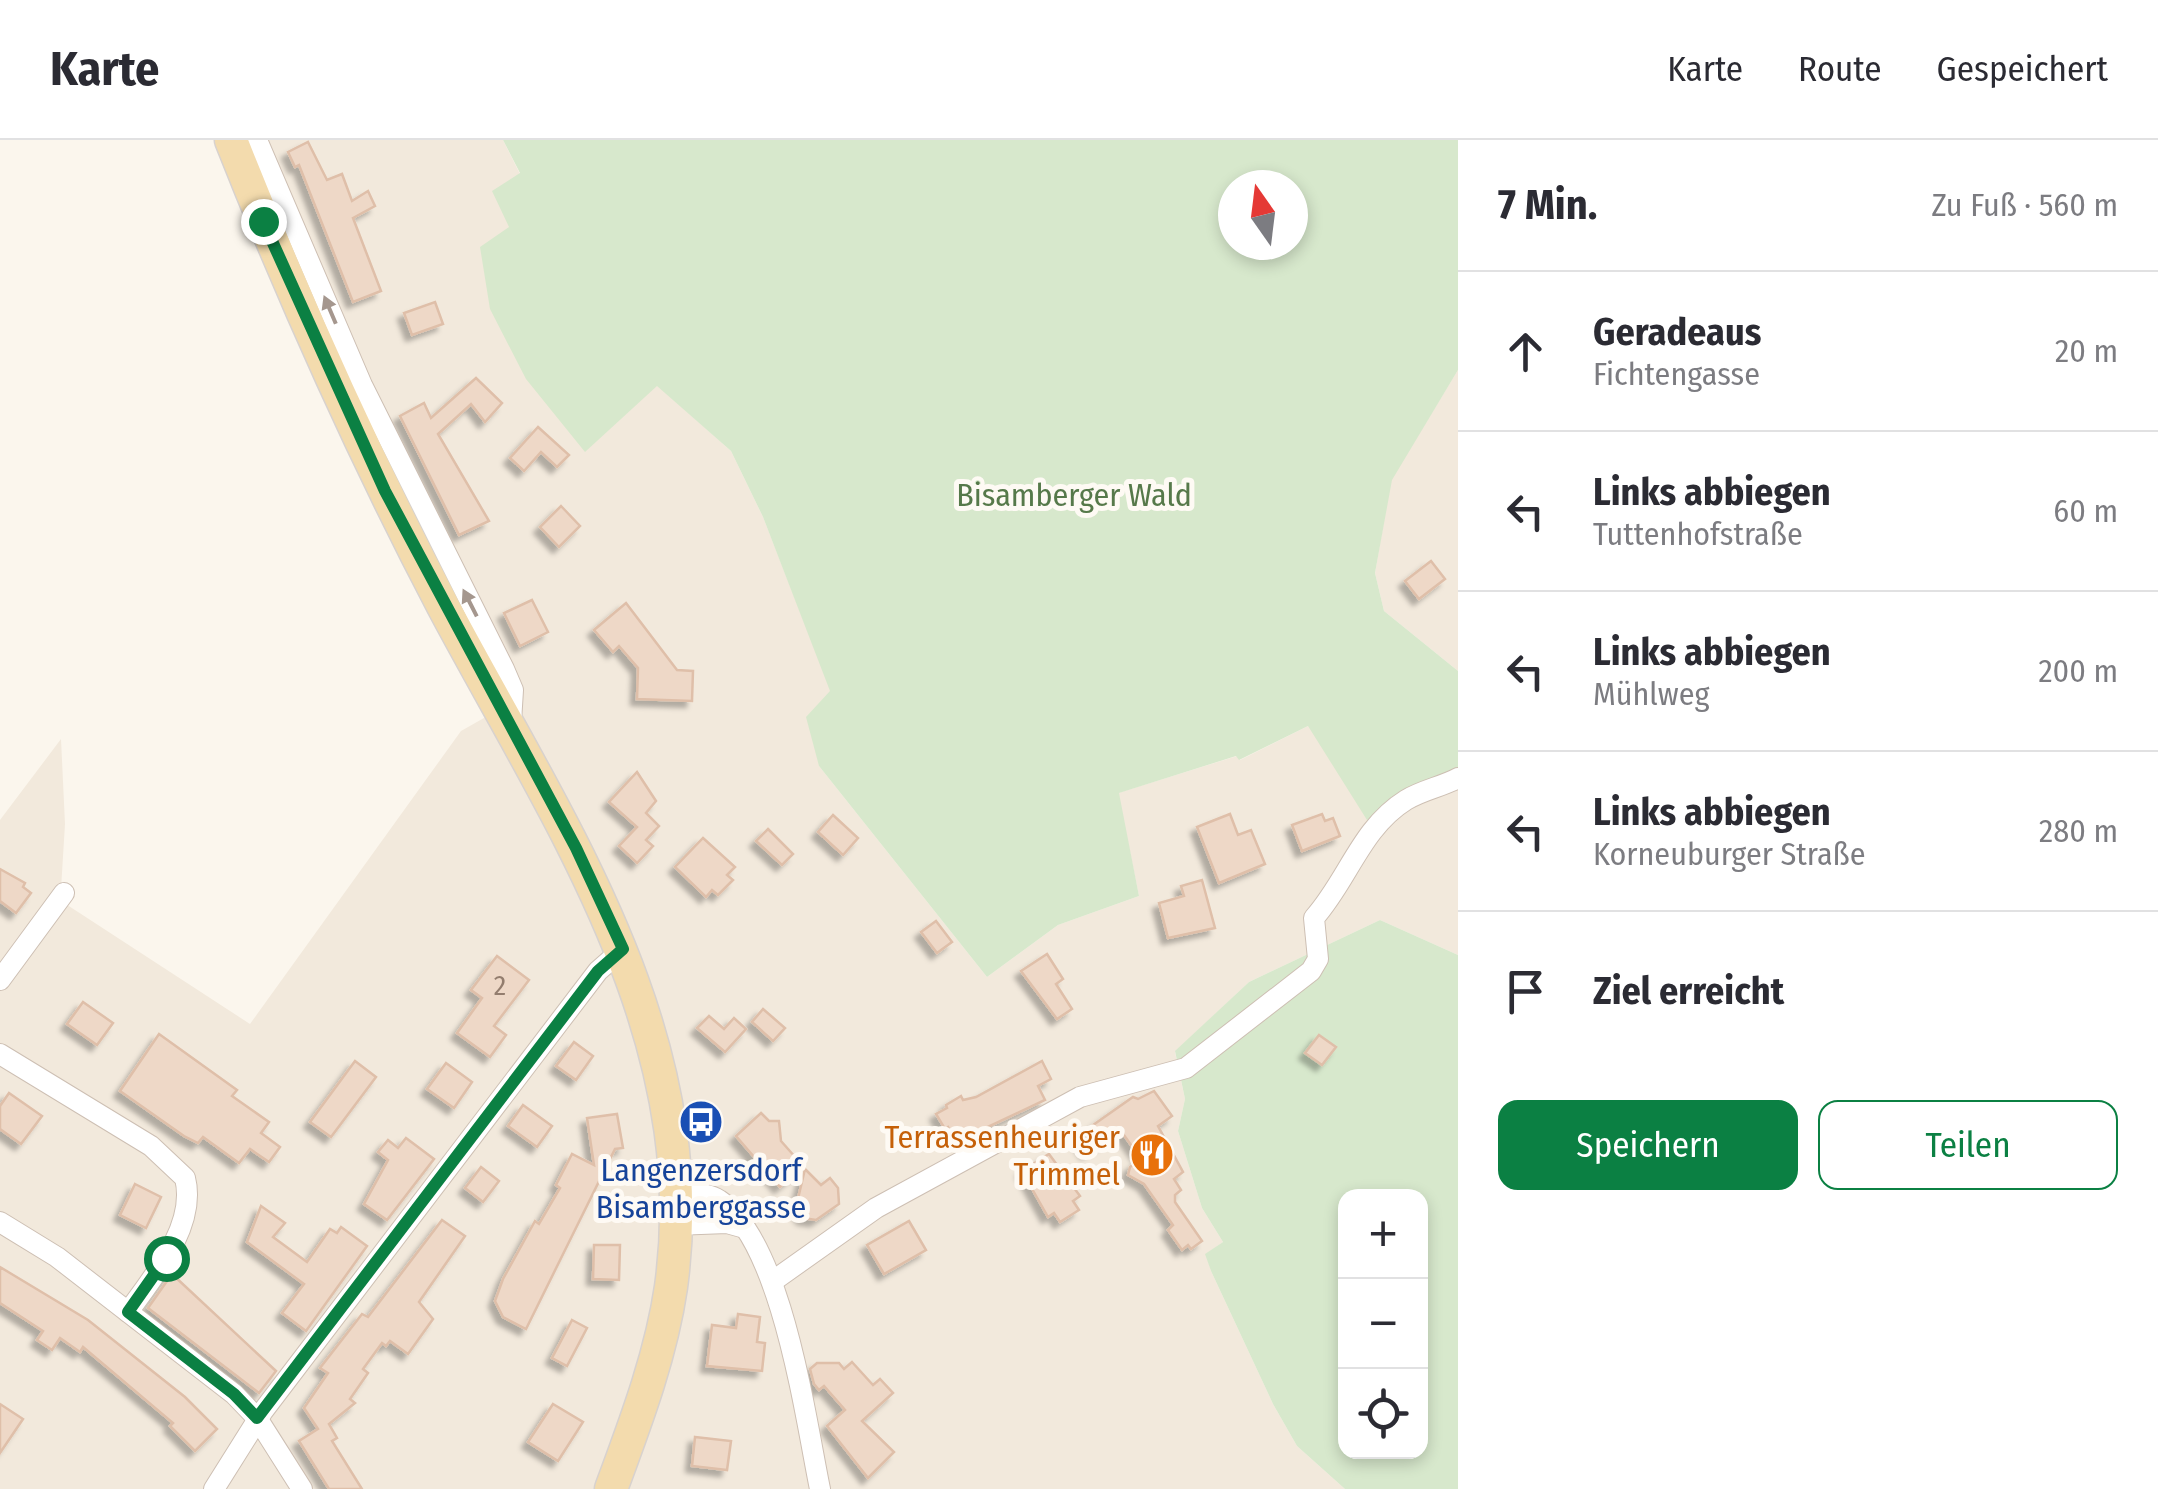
<!DOCTYPE html>
<html lang="de">
<head>
<meta charset="utf-8">
<style>
	:root { --surface:#fff; --page:#f2f2f3; --text:#2b2b33; --muted:#7c7c81; --line:#e1e1e2; --accent:#0b8043 }
	body { margin:0; font-family:"Fira Sans Condensed",sans-serif; background:var(--page); color:var(--text) }
	.controls { position:absolute; right:30px; bottom:30px; display:grid; overflow:hidden; border-radius:20px; box-shadow:0 5px 15px #0003 }
	.controls button { width:90px; height:90px; display:grid; place-items:center; padding:0; border:0; border-bottom:2px solid var(--line); background:var(--surface); color:var(--text); font:50px sans-serif }
	.compass { position:absolute; left:1218px; top:30px; width:90px; height:90px; border-radius:50%; background:var(--surface); box-shadow:0 5px 15px #0003; rotate:346deg }
	.stop { position:absolute; width:30px; height:30px; margin:-22px; border:8px solid #0b8043; border-radius:50%; background:#fff }
	.stop.end { background:#0b8043; border-color:#fff; box-shadow:0 2px 10px #0008 }
	.list { margin:0; padding:0; list-style:none }
	h2 { display:flex; justify-content:space-between; align-items:center; height:130px; margin:0; padding:0 40px; font-size:42px }
	h2 small { font-size:32px; font-weight:400; color:var(--muted) }
	.list li { display:grid; grid-template-columns:65px 1fr auto; gap:30px; align-items:center; box-sizing:border-box; height:160px; padding:0 40px; border-top:2px solid var(--line) }
	.list b { display:block; font-size:38px; white-space:nowrap }
	.list p { margin:0; font-size:32px; white-space:nowrap; color:var(--muted) }
	.list em { font-size:32px; font-style:normal; color:var(--muted) }
	.actions { display:flex; gap:20px; padding:30px 40px }
	.actions a { flex:1; padding:22px 0; border:2px solid var(--accent); border-radius:20px; text-align:center; font-size:35px; color:var(--accent) }
	.actions .main { background:var(--accent); color:#fff }
	.icon { flex:none; width:55px; height:55px; fill:none; stroke:currentColor; stroke-width:2; stroke-linecap:round; stroke-linejoin:round }
	.map { position:relative; flex:none; width:1458px; height:1349px; overflow:hidden }
	header { display:flex; align-items:center; gap:60px; box-sizing:border-box; height:140px; padding:0 50px; background:var(--surface); border-bottom:2px solid var(--line) }
	header strong { font-size:48px }
	nav { display:flex; gap:55px; margin-inline-start:auto; font-size:35px }
	main { display:flex }
	aside { flex:1; background:var(--surface) }
	.map>svg:first-child { display:block }
	.residential { fill:#f2e9dc }
	.green { fill:#d7e8cc; fill-rule:evenodd }
	.building { fill:#eed8c7; stroke:#dfbfa9; stroke-width:2.5; filter:url(#shadow) }
	.lines { fill:none; stroke-linecap:round; stroke-linejoin:round }
	.minor-casing { stroke:#cdbfb3; stroke-width:22 }
	.primary-casing { stroke:#d8d2ce; stroke-width:35 }
	.minor { stroke:#fff; stroke-width:20 }
	.primary { stroke:#f3dbad; stroke-width:32 }
	.oneway { fill:#a5978e }
	.route { stroke:#0b8043; stroke-width:12 }
	.labels { text-anchor:middle; stroke-width:10; stroke-linejoin:round; paint-order:stroke }
	.number-label { font-size:28px; fill:#937d6e }
	.park-label { font-size:32px; fill:#56794a; stroke:#fefaf4 }
	.food-label { font-size:32px; fill:#c56008; stroke:#fefaf4; text-anchor:end }
	.transit-label { font-size:32px; fill:#164399; stroke:#fefaf4 }
</style>
</head>
<body>
<header>
<strong>Karte</strong>
<nav><a>Karte</a><a>Route</a><a>Gespeichert</a></nav>
</header>
<main>
<div class="map">
<svg width="1458" height="1349" viewBox="0 0 1458 1349">
	<defs>
		<filter id="shadow"><feDropShadow dx="-6" dy="6" stdDeviation="2.5" flood-color="#0004"/></filter>
	</defs>
	<rect width="100%" height="100%" fill="#fbf6ed"/>
	<!-- residential -->
	<g class="residential">
		<polygon points="253,0 503,0 520,34 657,245 731,311 763,377 831,551 819,626 987,837 1058,785 1139,756 1118,653 1237,616 1240,620 1308,586 1458,636 1458,815 1380,780 1249,842 1175,912 1185,959 1178,991 1202,1068 1223,1102 1206,1114 1211,1131 1273,1264 1297,1306 1345,1349 0,1349 0,680 61,599 65,684 61,749 55,757 250,884 461,591 514,561"/>
		<polygon points="1458,230 1458,531 1384,471 1375,433 1391,340"/>
	</g>
	<!-- green -->
	<g class="green">
		<path d="M503,0h955v230l-66,110 -17,93 9,38 74,60v105l-91,44 -59,-94 -69,34 -3,-4 -117,37 20,103 -81,29 -71,52 -168,-211 -13,-49 24,-26 -67,-174 -32,-66 -74,-65 -72,66 -59,-73 -36,-70 -10,-62 29,-20 -17,-36 28,-18zM1233,45h60v60h-60z"/>
		<path d="M1380,780l78,35v534h-113l-48,-43 -24,-42 -62,-133 -6,-17 18,-12 -21,-34 -24,-77 7,-32 -10,-48 74,-69zM1346,1056h74v256h-74z"/>
	</g>
	<!-- building -->
	<g class="building">
		<polygon points="308,2 327,40 342,34 352,61 368,51 375,66 353,78 381,151 353,162 299,25 295,27 288,12"/>
		<polygon points="435,162 443,184 412,195 404,173"/>
		<polygon points="476,238 502,263 485,282 471,264 438,294 489,381 459,395 400,276 424,263 431,278"/>
		<polygon points="538,287 569,315 557,327 541,312 524,331 510,318"/>
		<polygon points="561,366 580,386 559,407 540,387"/>
		<polygon points="1431,421 1445,439 1419,459 1405,441"/>
		<polygon points="532,460 548,492 520,506 504,473"/>
		<polygon points="626,463 677,530 693,531 692,561 637,559 638,528 619,506 613,512 594,490"/>
		<polygon points="637,632 656,661 646,673 659,686 646,700 653,706 637,723 619,706 637,687 609,662"/>
		<polygon points="1230,674 1238,695 1251,690 1265,724 1219,743 1197,687"/>
		<polygon points="1322,674 1325,681 1333,678 1340,696 1302,711 1292,685"/>
		<polygon points="833,675 858,698 843,715 818,692"/>
		<polygon points="768,689 793,714 782,725 756,701"/>
		<polygon points="703,698 735,727 727,735 733,740 718,755 712,750 706,757 675,727"/>
		<polygon points="0,729 25,743 23,747 31,753 16,773 0,761"/>
		<polygon points="1202,740 1215,788 1168,798 1159,763 1184,756 1181,746"/>
		<polygon points="936,781 952,802 937,813 921,792"/>
		<polygon points="1047,814 1063,839 1056,844 1072,869 1057,879 1021,831"/>
		<polygon points="497,816 529,840 494,886 506,895 490,917 457,893 482,858 471,850"/>
		<polygon points="83,862 113,883 97,905 67,884"/>
		<polygon points="763,869 785,888 773,901 752,882"/>
		<polygon points="709,876 724,889 734,878 746,889 725,912 697,888"/>
		<polygon points="159,894 237,950 232,956 269,982 261,993 280,1007 269,1022 250,1009 239,1023 203,997 198,1003 184,996 120,951"/>
		<polygon points="1319,895 1336,907 1322,925 1305,913"/>
		<polygon points="574,902 593,916 576,940 556,926"/>
		<polygon points="355,921 376,937 331,997 310,982"/>
		<polygon points="1042,921 1051,939 1038,946 1045,960 956,1002 948,987 945,989 936,974 947,968 946,965 961,956 963,960 976,957"/>
		<polygon points="446,923 472,942 454,968 427,949"/>
		<polygon points="1154,951 1172,976 1158,986 1183,1032 1174,1039 1181,1050 1175,1055 1175,1062 1202,1101 1191,1109 1188,1105 1182,1110 1168,1090 1173,1085 1144,1044 1128,1035 1130,1027 1141,1019 1121,991 1087,1013 1076,997 1133,957 1138,959"/>
		<polygon points="9,953 42,976 21,1004 0,989 0,966"/>
		<polygon points="523,965 552,986 537,1007 508,986"/>
		<polygon points="761,973 769,981 779,981 781,1001 804,1027 780,1047 736,996"/>
		<polygon points="617,974 623,1008 615,1009 526,1189 503,1177 495,1161 503,1139 535,1081 539,1084 560,1048 556,1045 572,1014 594,1025 587,978"/>
		<polygon points="406,998 434,1019 387,1080 364,1064 388,1020 378,1012 388,1000 398,1008"/>
		<polygon points="1049,1014 1080,1056 1073,1061 1079,1070 1060,1082 1054,1073 1048,1077 1022,1031"/>
		<polygon points="481,1027 499,1041 483,1062 465,1048"/>
		<polygon points="805,1029 821,1045 830,1038 838,1048 839,1064 816,1080 803,1078 796,1067"/>
		<polygon points="135,1044 161,1057 146,1088 120,1075"/>
		<polygon points="261,1066 285,1083 273,1097 307,1122 330,1089 337,1093 341,1087 367,1106 306,1191 282,1173 304,1144 247,1102"/>
		<polygon points="442,1080 465,1096 419,1162 433,1179 408,1214 390,1201 386,1206 382,1203 363,1229 368,1233 350,1259 355,1263 329,1284 337,1298 332,1301 362,1349 329,1349 299,1301 318,1289 304,1268 328,1233 320,1228 362,1174 368,1177"/>
		<polygon points="909,1081 926,1110 884,1134 867,1105"/>
		<polygon points="594,1105 620,1105 619,1140 593,1139"/>
		<polygon points="0,1127 88,1180 185,1257 217,1289 195,1311 170,1286 173,1283 83,1207 80,1212 60,1198 52,1210 37,1200 43,1191 0,1163"/>
		<polygon points="172,1134 276,1231 259,1253 148,1168"/>
		<polygon points="738,1174 760,1177 757,1202 765,1203 762,1231 707,1226 712,1185 736,1188"/>
		<polygon points="572,1180 587,1188 567,1226 552,1218"/>
		<polygon points="852,1222 873,1245 880,1239 893,1253 862,1281 894,1312 868,1338 827,1286 845,1270 824,1246 819,1250 814,1244 810,1229 817,1223 839,1223 844,1229"/>
		<polygon points="0,1264 23,1279 0,1313"/>
		<polygon points="553,1264 583,1282 558,1321 528,1302"/>
		<polygon points="695,1297 731,1301 727,1330 692,1326"/>
	</g>
	<g class="lines">
		<defs>
			<g id="minor">
				<polyline points="257,0 362,245 504,529 513,550 511,582"/>
				<polyline points="0,840 64,753"/>
				<path d="M0,914l151,92 34,32c12,47 -31,98 -57,134"/>
				<path d="M673,1053c15,-1 33,-1 46,7 63,42 86,216 101,289"/>
				<polyline points="0,1082 57,1117 234,1254 257,1278 302,1349"/>
				<polyline points="674,1085 727,1083 745,1088"/>
				<path d="M773,1141l103,-73 204,-111 106,-29 125,-97 7,-12 -4,-41c34,-38 47,-90 92,-118 16,-10 35,-13 52,-22"/>
				<polyline points="214,1349 263,1271 598,831 623,809"/>
			</g>
			<path id="primary" d="M231,0c63,159 133,315 212,466 113,213 263,426 228,681 -10,69 -36,137 -60,202"/>
		</defs>
		<!-- minor casing -->
		<use href="#minor" class="minor-casing"/>
		<!-- primary casing -->
		<use href="#primary" class="primary-casing"/>
		<!-- minor -->
		<use href="#minor" class="minor"/>
		<!-- primary -->
		<use href="#primary" class="primary"/>
	</g>
	<!-- one-way arrows -->
	<defs><path id="oneway-solid" d="M-6-.8H1V-3.2L6.5 0L1 3.2V.8H-6Z" transform="scale(2.5)"/></defs>
	<g class="oneway">
		<use href="#oneway-solid" transform="translate(330 170) rotate(-113)"/>
		<use href="#oneway-solid" transform="translate(470 463) rotate(-117)"/>
	</g>
	<g class="lines">
		<!-- route -->
		<polyline class="route" points="166,1118 128,1172 234,1254 257,1278 598,831 623,809 576,708 385,351 263,81"/>
	</g>
	<!-- icons -->
	<defs>
		<symbol id="bus-disc" viewBox="-11 -11 22 22"><circle r="9.5" fill="#1a4fb4" stroke="#fefaf4"/><path d="M-5-6H5V4H4V6H2V4H-2V6H-4V4H-5ZM-3.5-4V0h7V-4ZM-3.5 1.2v1.5H-2V1.2ZM2 1.2v1.5H3.5V1.2Z" fill="#fff"/></symbol>
		<symbol id="restaurant-disc" viewBox="-11 -11 22 22"><circle r="9.5" fill="#e8710a" stroke="#fefaf4"/><path d="M-5-6h1v4h1v-4h1v4h1v-4h1v5L-1.5 .5V6h-2V.5L-5-1ZM5-6V6H3V1.5H1.5Q1.5-4 5-6Z" fill="#fff"/></symbol>
	</defs>
	<g fill-rule="evenodd">
		<use href="#bus-disc" x="676" y="957" width="50" height="50"/>
		<use href="#restaurant-disc" x="1127" y="990" width="50" height="50"/>
	</g>
	<g class="labels">
		<!-- number labels -->
		<g class="number-label">
			<text x="500" y="855">2</text>
		</g>
		<!-- park labels -->
		<g class="park-label">
			<text x="1074" y="366">Bisamberger Wald</text>
		</g>
		<!-- food labels -->
		<g class="food-label">
			<text x="1120" y="1008">Terrassenheuriger<tspan x="1120" dy="37">Trimmel</tspan></text>
		</g>
		<!-- transit labels -->
		<g class="transit-label">
			<text x="701" y="1041">Langenzersdorf<tspan x="701" dy="37">Bisamberggasse</tspan></text>
		</g>
	</g>
</svg>
<div class="controls">
<button>+</button>
<button>−</button>
<button><svg class="icon" aria-label="locate" viewBox="0 0 24 24"><circle cx="12" cy="12" r="6"/><path d="M12 2v4M12 18v4M2 12h4M18 12h4"/></svg></button>
</div>
<svg class="compass" viewBox="-18 -18 36 36"><path d="M0-13l5 13h-10z" fill="#e53935"/><path d="M0 13l5-13h-10z" fill="#7c7c81"/></svg>
<div class="stop" style="left:166px;top:1118px"></div>
<div class="stop end" style="left:263px;top:81px"></div>
</div>
<aside>
<h2>7 Min.<small>Zu Fuß · 560 m</small></h2>
<ul class="list">
<li><svg class="icon" aria-label="ahead" viewBox="0 0 24 24"><path d="M12 20V5M6 11l6-6 6 6"/></svg><div><b>Geradeaus</b><p>Fichtengasse</p></div><em>20 m</em></li>
<li><svg class="icon" aria-label="left" viewBox="0 0 24 24"><path d="M17 20v-9H6M10 6l-5 5 5 5"/></svg><div><b>Links abbiegen</b><p>Tuttenhofstraße</p></div><em>60 m</em></li>
<li><svg class="icon" aria-label="left" viewBox="0 0 24 24"><path d="M17 20v-9H6M10 6l-5 5 5 5"/></svg><div><b>Links abbiegen</b><p>Mühlweg</p></div><em>200 m</em></li>
<li><svg class="icon" aria-label="left" viewBox="0 0 24 24"><path d="M17 20v-9H6M10 6l-5 5 5 5"/></svg><div><b>Links abbiegen</b><p>Korneuburger Straße</p></div><em>280 m</em></li>
<li><svg class="icon" aria-label="arrive" viewBox="0 0 24 24"><path d="M6 21V4h12l-3 4 3 4H6"/></svg><div><b>Ziel erreicht</b></div></li>
</ul>
<div class="actions"><a class="main">Speichern</a><a>Teilen</a></div>
</aside>
</main>
</body>
</html>
